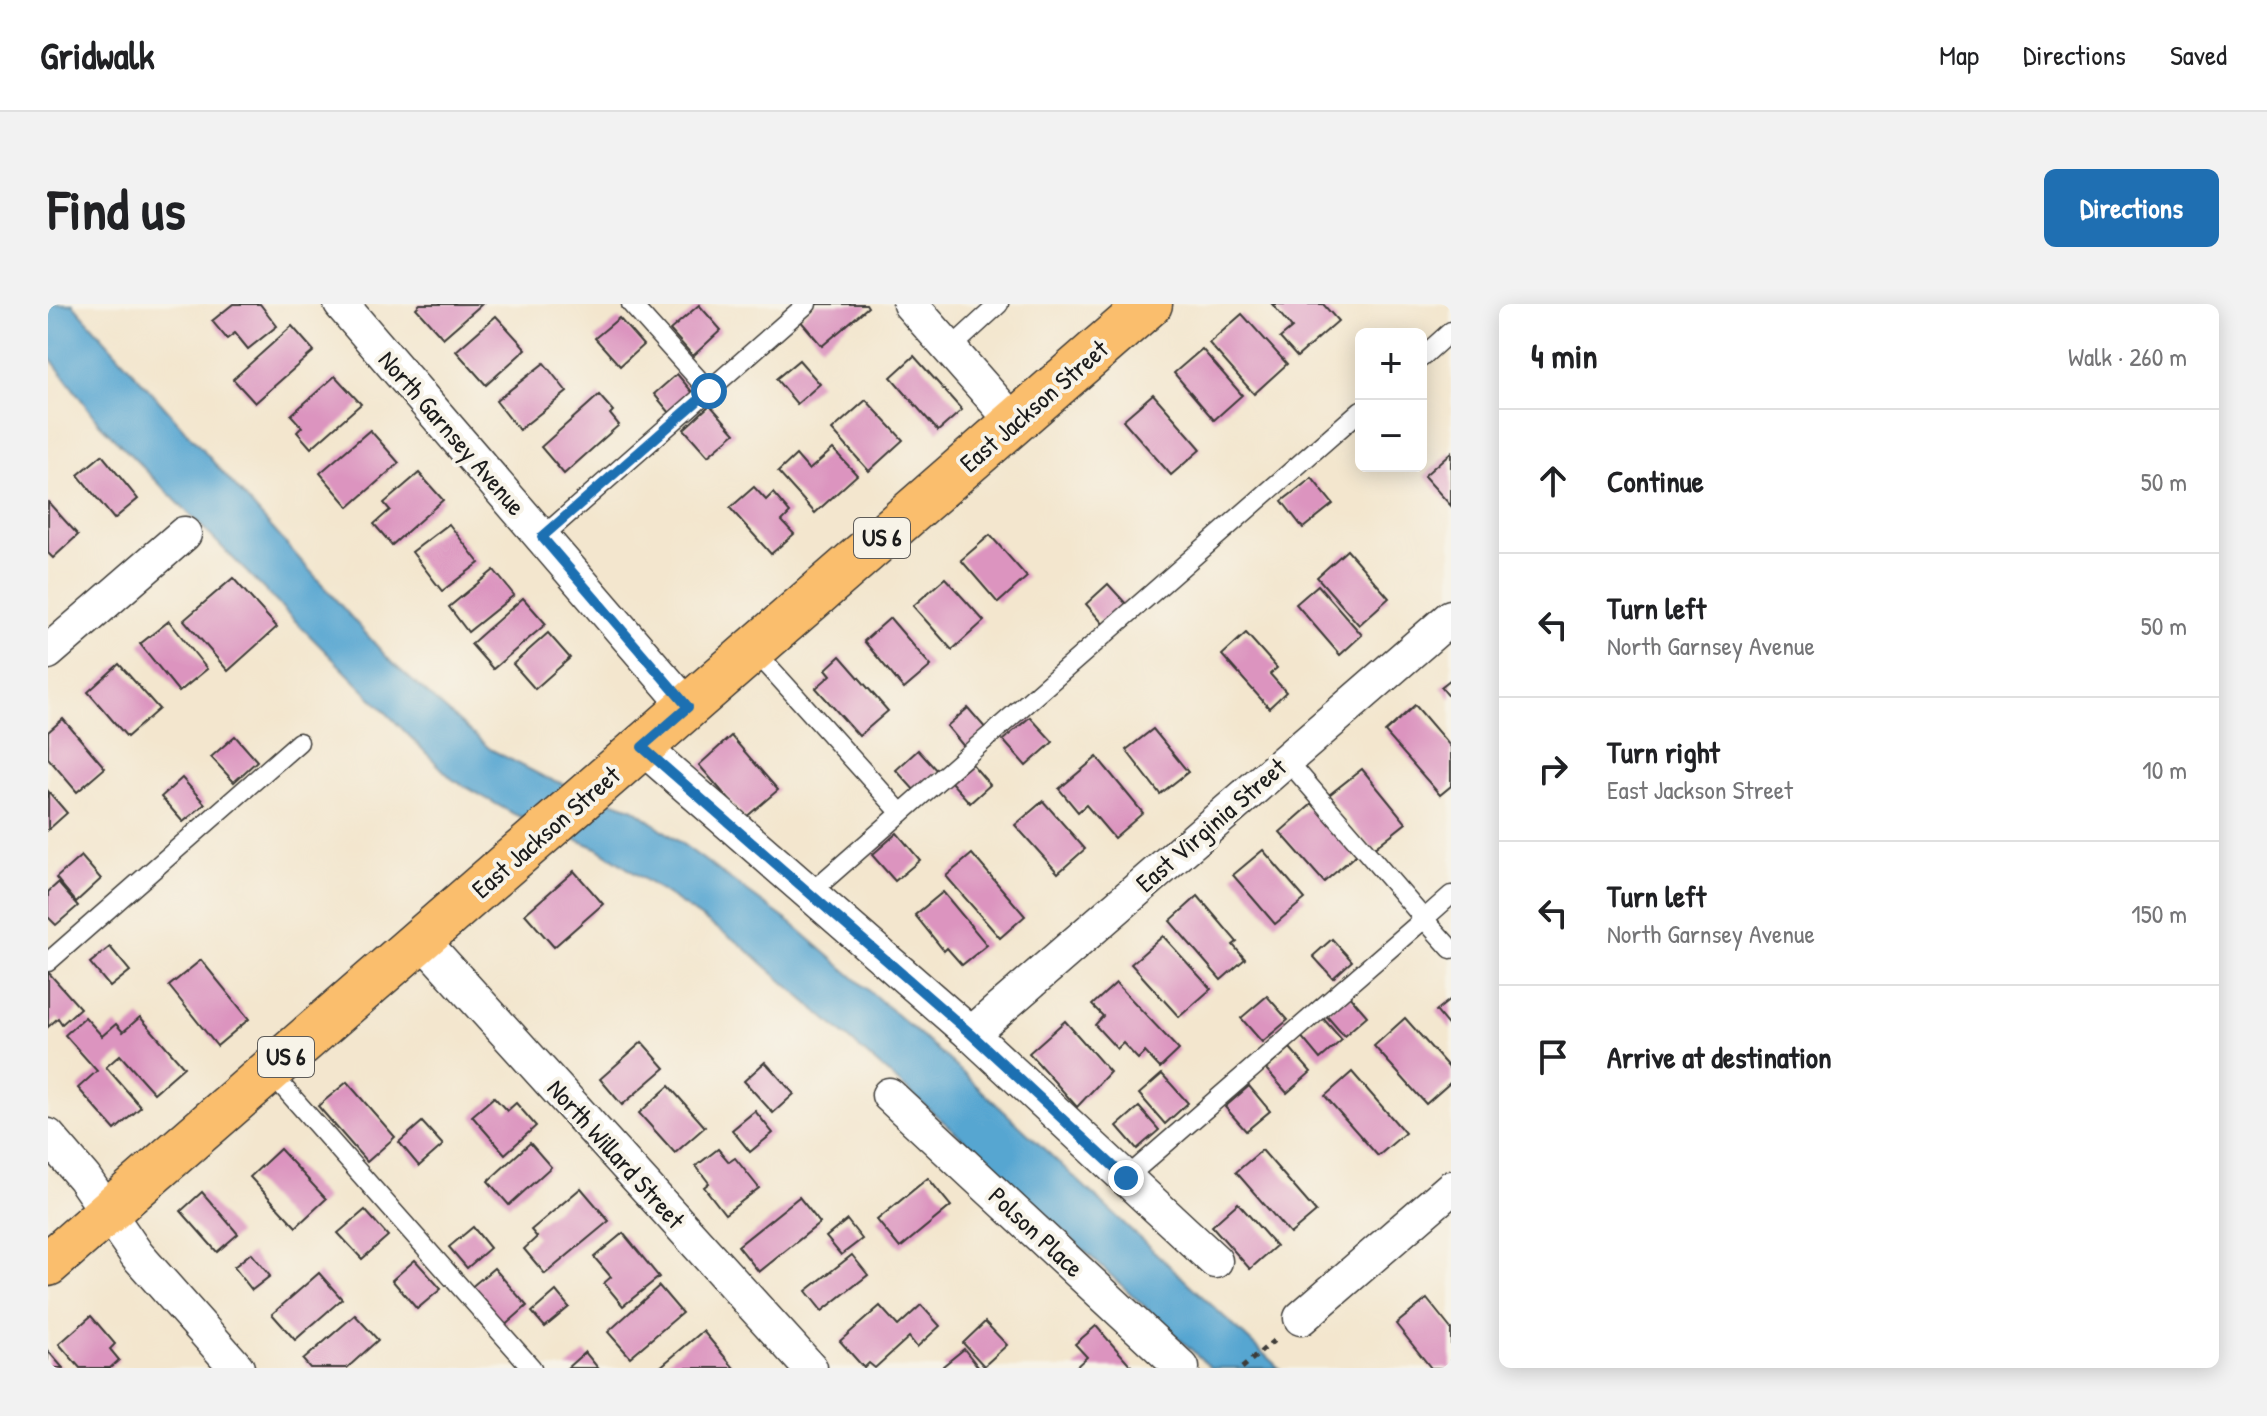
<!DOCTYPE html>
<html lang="en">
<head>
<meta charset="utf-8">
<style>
	:root { --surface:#fff; --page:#f2f2f2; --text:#202124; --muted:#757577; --line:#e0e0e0; --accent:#1f6fb2 }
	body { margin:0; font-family:"Patrick Hand",sans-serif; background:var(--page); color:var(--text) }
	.controls { position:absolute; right:24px; top:24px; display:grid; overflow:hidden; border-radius:12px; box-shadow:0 4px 20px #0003 }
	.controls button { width:72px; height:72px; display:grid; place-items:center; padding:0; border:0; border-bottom:2px solid var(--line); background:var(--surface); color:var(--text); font:40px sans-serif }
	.stop { position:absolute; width:24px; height:24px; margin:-18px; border:6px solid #1f6fb2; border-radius:50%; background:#fff }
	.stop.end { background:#1f6fb2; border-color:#fff; box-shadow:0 2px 8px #0008 }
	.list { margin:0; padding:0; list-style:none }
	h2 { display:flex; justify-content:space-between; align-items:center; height:104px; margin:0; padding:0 32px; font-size:34px }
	h2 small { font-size:26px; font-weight:400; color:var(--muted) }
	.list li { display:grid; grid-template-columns:52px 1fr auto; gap:24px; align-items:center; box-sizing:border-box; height:144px; padding:0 32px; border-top:2px solid var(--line) }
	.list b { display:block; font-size:30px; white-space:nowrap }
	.list p { margin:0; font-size:26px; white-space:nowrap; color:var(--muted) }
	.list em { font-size:26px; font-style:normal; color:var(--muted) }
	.icon { flex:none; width:44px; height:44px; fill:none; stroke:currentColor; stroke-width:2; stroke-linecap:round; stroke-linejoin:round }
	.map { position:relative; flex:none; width:1403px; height:1064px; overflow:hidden; border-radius:12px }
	header { display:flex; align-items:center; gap:48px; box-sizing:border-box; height:112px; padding:0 40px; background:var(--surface); border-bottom:2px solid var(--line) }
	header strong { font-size:38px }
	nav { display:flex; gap:44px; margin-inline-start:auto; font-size:28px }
	.intro { display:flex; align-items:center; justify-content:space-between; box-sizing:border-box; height:192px; padding:0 48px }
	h1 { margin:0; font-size:56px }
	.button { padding:20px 36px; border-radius:12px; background:var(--accent); color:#fff; font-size:28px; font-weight:700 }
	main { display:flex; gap:48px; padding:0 48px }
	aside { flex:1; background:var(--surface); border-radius:12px; box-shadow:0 4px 20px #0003 }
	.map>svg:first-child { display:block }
	.water { fill:#57a6d1; stroke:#3a6176; stroke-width:2 }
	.building { fill:#dc94bf }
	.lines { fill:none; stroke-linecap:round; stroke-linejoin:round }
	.lane-casing { stroke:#3c3a37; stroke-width:21 }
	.street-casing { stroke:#3c3a37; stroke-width:37 }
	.primary-casing { stroke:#3c3a37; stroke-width:47 }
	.path { stroke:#3c3a37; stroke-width:5; stroke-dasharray:6 6; stroke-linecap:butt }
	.lane { stroke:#fff; stroke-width:18 }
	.street { stroke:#fff; stroke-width:34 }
	.primary { stroke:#fabe6d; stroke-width:44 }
	.route { stroke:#1f6fb2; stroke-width:10 }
	.labels { text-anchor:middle; stroke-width:8; stroke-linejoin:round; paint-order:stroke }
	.shield { fill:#f7f3e8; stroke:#5e5c59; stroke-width:2 }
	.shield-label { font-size:24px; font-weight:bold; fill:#1c1c1c }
	.street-label { font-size:26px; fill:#1c1c1c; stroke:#f7f3e8 }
</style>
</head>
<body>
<header>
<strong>Gridwalk</strong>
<nav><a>Map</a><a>Directions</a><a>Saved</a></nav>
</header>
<div class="intro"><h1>Find us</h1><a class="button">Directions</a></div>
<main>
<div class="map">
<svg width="1403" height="1064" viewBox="0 0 1403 1064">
	<rect width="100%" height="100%" fill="#f7f3e8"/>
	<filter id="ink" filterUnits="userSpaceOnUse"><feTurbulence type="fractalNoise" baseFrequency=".0125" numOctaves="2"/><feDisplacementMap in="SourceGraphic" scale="16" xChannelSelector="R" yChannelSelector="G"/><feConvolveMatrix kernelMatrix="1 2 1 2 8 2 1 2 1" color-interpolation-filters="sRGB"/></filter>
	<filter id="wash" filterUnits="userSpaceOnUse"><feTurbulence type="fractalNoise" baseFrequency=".006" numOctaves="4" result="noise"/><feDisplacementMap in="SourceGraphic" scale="32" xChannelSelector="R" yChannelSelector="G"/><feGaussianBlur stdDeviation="1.8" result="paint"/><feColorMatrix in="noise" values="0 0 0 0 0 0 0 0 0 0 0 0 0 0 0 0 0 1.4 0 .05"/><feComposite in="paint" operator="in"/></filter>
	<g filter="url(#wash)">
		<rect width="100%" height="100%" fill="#f3e6ce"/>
		<!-- water -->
		<polygon class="water" points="0,0 25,0 343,358 442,445 496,473 586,505 744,620 902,757 1231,1064 1163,1064 922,841 691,639 549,544 466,510 404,475 51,119 0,51"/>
		<g id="blocks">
			<!-- building -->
			<g class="building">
				<polygon points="185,0 212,0 229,22 200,45 187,29 179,35 164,17"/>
				<polygon points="372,0 434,0 395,34 368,4"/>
				<polygon points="768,0 818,0 820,3 774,42 751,15"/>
				<polygon points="1224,0 1275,0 1290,17 1249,53 1232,34 1244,24"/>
				<polygon points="651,1 673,26 645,52 622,26"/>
				<polygon points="1194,10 1239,60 1206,90 1161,39"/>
				<polygon points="448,12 478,45 438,81 408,47"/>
				<polygon points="571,14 595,41 572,62 547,34"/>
				<polygon points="244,22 266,47 207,99 185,75"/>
				<polygon points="1154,45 1194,91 1166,116 1126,69"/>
				<polygon points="866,52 914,106 890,127 843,73"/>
				<polygon points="751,56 772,80 749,100 728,75"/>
				<polygon points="496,59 519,88 471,126 448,97"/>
				<polygon points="629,70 645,89 622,109 606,90"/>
				<polygon points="287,72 313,100 263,144 249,128 254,123 243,111"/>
				<polygon points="1105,90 1153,145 1123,171 1075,116"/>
				<polygon points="551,91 565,107 562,110 571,121 516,170 493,143"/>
				<polygon points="818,96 855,136 821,167 784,126"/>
				<polygon points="662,101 687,129 660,152 636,125"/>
				<polygon points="322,126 351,159 301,203 272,169"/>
				<polygon points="785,145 809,171 767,209 730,168 748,151 761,166"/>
				<polygon points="1403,148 1403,202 1376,172"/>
				<polygon points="54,151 90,195 66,215 30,171"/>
				<polygon points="371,169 395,196 344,241 326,220 342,206 336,199"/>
				<polygon points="1264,174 1285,200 1255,224 1234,197"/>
				<polygon points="706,183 718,196 725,189 742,209 734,217 746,230 723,250 682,204"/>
				<polygon points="0,198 30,231 5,254 0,249"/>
				<polygon points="401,220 431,259 394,287 364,248"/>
				<polygon points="942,231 979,273 950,299 913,256"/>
				<polygon points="1299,246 1341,294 1311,321 1269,273"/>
				<polygon points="446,266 466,291 420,328 401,303"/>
				<polygon points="185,274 229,323 180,367 136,316"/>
				<polygon points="897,274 936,317 904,346 865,302"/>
				<polygon points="1060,280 1080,302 1057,322 1038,300"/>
				<polygon points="1270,281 1314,331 1292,351 1248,300"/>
				<polygon points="475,294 498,320 445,365 423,340"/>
				<polygon points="842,314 883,362 856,385 816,337"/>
				<polygon points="121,317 159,365 131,388 92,340"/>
				<polygon points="500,329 522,354 487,385 465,360"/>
				<polygon points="1198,329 1229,364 1222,370 1238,388 1221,404 1174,351"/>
				<polygon points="792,352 840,407 811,432 768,384 783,371 778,365"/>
				<polygon points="71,360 111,405 79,433 40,388"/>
				<polygon points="1403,375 1403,395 1393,383"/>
				<polygon points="1367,401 1403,443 1403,482 1392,491 1337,428"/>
				<polygon points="920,404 939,426 918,445 899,422"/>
				<polygon points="982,413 1005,438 978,462 955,436"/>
				<polygon points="15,415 57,464 29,488 0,454 0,428"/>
				<polygon points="1105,425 1140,468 1112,490 1078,446"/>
				<polygon points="187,432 209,457 186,478 163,453"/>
				<polygon points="683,432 730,486 697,514 651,461"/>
				<polygon points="870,446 890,468 868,488 848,466"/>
				<polygon points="1049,453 1095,509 1066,534 1038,501 1030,508 1011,485"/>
				<polygon points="924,460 942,481 922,499 903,478"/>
				<polygon points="1314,465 1358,519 1325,545 1281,491"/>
				<polygon points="134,474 157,500 135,518 113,493"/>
				<polygon points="0,487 19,509 0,526"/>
				<polygon points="995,497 1037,545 1010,569 967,521"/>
				<polygon points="1265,499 1309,550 1276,578 1232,528"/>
				<polygon points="849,529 872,556 847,577 824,551"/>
				<polygon points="1215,546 1257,595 1227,620 1185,571"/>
				<polygon points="924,550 977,612 952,634 898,572"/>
				<polygon points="33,552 53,575 28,598 8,574"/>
				<polygon points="526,567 555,600 506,643 477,610"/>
				<polygon points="10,579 30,602 8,621 0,613 0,588"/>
				<polygon points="895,588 939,641 914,661 899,644 896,647 867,611"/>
				<polygon points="1150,592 1189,638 1185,641 1197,655 1173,676 1122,617"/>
				<polygon points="1115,632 1163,685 1131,713 1083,660"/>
				<polygon points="1284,635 1304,657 1285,674 1265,652"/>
				<polygon points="62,643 82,667 62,683 42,659"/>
				<polygon points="153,656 201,715 169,742 121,682"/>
				<polygon points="0,668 32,704 14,720 10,714 0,723"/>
				<polygon points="1068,679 1131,746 1112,764 1097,748 1090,755 1075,739 1069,745 1047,721 1055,712 1044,701"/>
				<polygon points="1300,690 1319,712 1296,732 1277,710"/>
				<polygon points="1219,692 1240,716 1214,738 1193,714"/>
				<polygon points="1403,695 1403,725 1388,707"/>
				<polygon points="1273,712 1294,736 1272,755 1252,731"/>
				<polygon points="37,713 54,732 68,720 75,728 92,713 136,763 106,789 72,751 58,763 93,803 67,826 30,784 49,767 17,731"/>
				<polygon points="1357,714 1403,766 1403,778 1378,800 1326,742"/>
				<polygon points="1017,717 1062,768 1029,803 981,749"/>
				<polygon points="594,738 617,764 574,801 552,775"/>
				<polygon points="1242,744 1263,768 1239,789 1218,765"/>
				<polygon points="717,758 746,790 725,809 696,777"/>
				<polygon points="1304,768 1357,829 1330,852 1277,792"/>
				<polygon points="1114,770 1140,799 1117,820 1091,790"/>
				<polygon points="299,778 347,833 319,858 270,802"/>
				<polygon points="621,782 657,823 627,849 591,809"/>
				<polygon points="1201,782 1222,807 1198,827 1177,803"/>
				<polygon points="446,793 459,807 468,799 488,822 457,850 424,812"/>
				<polygon points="1091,803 1111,826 1089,845 1069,822"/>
				<polygon points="707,807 725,829 702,848 684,826"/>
				<polygon points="374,818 395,841 371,862 351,838"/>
				<polygon points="482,839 503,863 461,901 440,877"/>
				<polygon points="232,845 278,895 248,923 202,873"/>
				<polygon points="670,845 681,858 687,854 711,884 677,910 656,883 661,879 648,862"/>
				<polygon points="1214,846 1268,908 1242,930 1188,868"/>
				<polygon points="880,874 903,902 852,944 829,916"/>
				<polygon points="533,884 561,917 497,970 476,945 489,933 483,926"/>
				<polygon points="154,888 190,930 169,948 133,907"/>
				<polygon points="751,893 772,919 711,968 690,942"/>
				<polygon points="1190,899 1228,942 1202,965 1164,922"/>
				<polygon points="317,906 340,932 314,955 290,929"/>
				<polygon points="799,916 814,935 793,951 778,933"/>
				<polygon points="425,923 442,944 419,964 401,943"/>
				<polygon points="575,929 611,973 575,1002 556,979 563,973 546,953"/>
				<polygon points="203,949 222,972 204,986 186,963"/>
				<polygon points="804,951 820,971 774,1007 758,987"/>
				<polygon points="367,956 393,985 369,1005 344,976"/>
				<polygon points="446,964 479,1002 454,1024 421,985"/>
				<polygon points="271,969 294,995 247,1036 224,1010"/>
				<polygon points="611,982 634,1009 582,1053 560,1028"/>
				<polygon points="508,987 521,1003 497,1023 484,1008"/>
				<polygon points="1379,995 1403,1025 1403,1064 1383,1064 1348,1020"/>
				<polygon points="873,1001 892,1022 869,1043 861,1033 827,1064 821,1059 816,1064 792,1037 832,1002 850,1022"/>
				<polygon points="307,1011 330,1036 299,1064 262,1064 255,1056"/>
				<polygon points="43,1012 67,1040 62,1045 71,1056 62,1064 32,1064 11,1040"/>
				<polygon points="937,1018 959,1041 936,1062 915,1039"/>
				<polygon points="1048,1022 1085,1064 1027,1064 1039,1053 1027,1040"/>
				<polygon points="655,1027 686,1064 611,1064"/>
				<polygon points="916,1045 931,1064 896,1064 895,1062"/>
				<polygon points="0,1047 15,1064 0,1064"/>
				<polygon points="537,1048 550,1064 519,1064"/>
			</g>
		</g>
	</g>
	<g filter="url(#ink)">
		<use href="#blocks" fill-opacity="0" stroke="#3c3a37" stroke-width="2"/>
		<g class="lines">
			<defs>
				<g id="lane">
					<polyline points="583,0 661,87"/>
					<polyline points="902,45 951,0"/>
					<polyline points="1373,54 1403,27"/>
					<polyline points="494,233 759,0"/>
					<polyline points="706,346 853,509"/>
					<polyline points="1239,456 1376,615 1403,591"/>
					<polyline points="762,589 1313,106"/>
					<polyline points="0,658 251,438"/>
					<polyline points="222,768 484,1064"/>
					<polyline points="1078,874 1376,615 1403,645"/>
				</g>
				<g id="street">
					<polyline points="293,0 640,403"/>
					<polyline points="862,0 966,118"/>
					<polyline points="0,348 136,230"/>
					<polyline points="594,443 923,730 1167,957"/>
					<polyline points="374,636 762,1064"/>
					<polyline points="923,730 1403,313"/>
					<polyline points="841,791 1134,1064"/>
					<polyline points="0,832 36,874 89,951 189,1064"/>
					<polyline points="1253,1014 1403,884"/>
				</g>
				<polyline id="primary" points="0,960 1102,0"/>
			</defs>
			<!-- lane casing -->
			<use href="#lane" class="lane-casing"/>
			<!-- street casing -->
			<use href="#street" class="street-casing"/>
			<!-- primary casing -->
			<use href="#primary" class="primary-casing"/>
			<!-- path -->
			<polyline class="path" points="1194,1064 1230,1033"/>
			<!-- lane -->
			<use href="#lane" class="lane"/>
			<!-- street -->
			<use href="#street" class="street"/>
			<!-- primary -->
			<use href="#primary" class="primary"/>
		</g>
	</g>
	<g class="lines" filter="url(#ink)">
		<!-- route -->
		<polyline class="route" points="661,87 494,233 640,403 594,443 923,730 1078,874"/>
	</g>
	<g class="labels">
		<!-- shield labels -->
		<g class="shield">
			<rect x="806" y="214" width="56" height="40" rx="6"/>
			<rect x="210" y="733" width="56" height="40" rx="6"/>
		</g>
		<g class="shield-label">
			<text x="834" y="242">US 6</text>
			<text x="238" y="761">US 6</text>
		</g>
		<!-- street labels -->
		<g class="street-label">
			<text transform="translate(986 102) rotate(-41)" y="9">East Jackson Street</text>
			<text transform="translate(404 129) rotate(49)" y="9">North Garnsey Avenue</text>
			<text transform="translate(1163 521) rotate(-41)" y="9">East Virginia Street</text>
			<text transform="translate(498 528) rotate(-41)" y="9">East Jackson Street</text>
			<text transform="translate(568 850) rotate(48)" y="9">North Willard Street</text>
			<text transform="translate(988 928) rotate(43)" y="9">Polson Place</text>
		</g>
	</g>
</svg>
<div class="controls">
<button>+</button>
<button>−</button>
</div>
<div class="stop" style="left:661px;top:87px"></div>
<div class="stop end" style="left:1078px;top:874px"></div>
</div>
<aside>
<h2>4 min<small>Walk · 260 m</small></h2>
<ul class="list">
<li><svg class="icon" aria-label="ahead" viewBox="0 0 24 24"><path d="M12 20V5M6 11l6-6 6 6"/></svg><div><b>Continue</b></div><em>50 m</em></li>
<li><svg class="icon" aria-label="left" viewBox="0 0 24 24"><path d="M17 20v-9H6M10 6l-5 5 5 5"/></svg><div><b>Turn left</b><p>North Garnsey Avenue</p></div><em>50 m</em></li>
<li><svg class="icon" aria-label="right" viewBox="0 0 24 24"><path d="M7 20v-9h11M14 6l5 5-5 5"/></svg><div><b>Turn right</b><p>East Jackson Street</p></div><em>10 m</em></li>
<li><svg class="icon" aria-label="left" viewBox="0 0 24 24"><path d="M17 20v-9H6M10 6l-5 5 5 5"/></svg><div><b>Turn left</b><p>North Garnsey Avenue</p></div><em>150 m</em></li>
<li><svg class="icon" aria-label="arrive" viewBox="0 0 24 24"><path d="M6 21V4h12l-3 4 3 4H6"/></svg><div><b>Arrive at destination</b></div></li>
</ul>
</aside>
</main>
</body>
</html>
